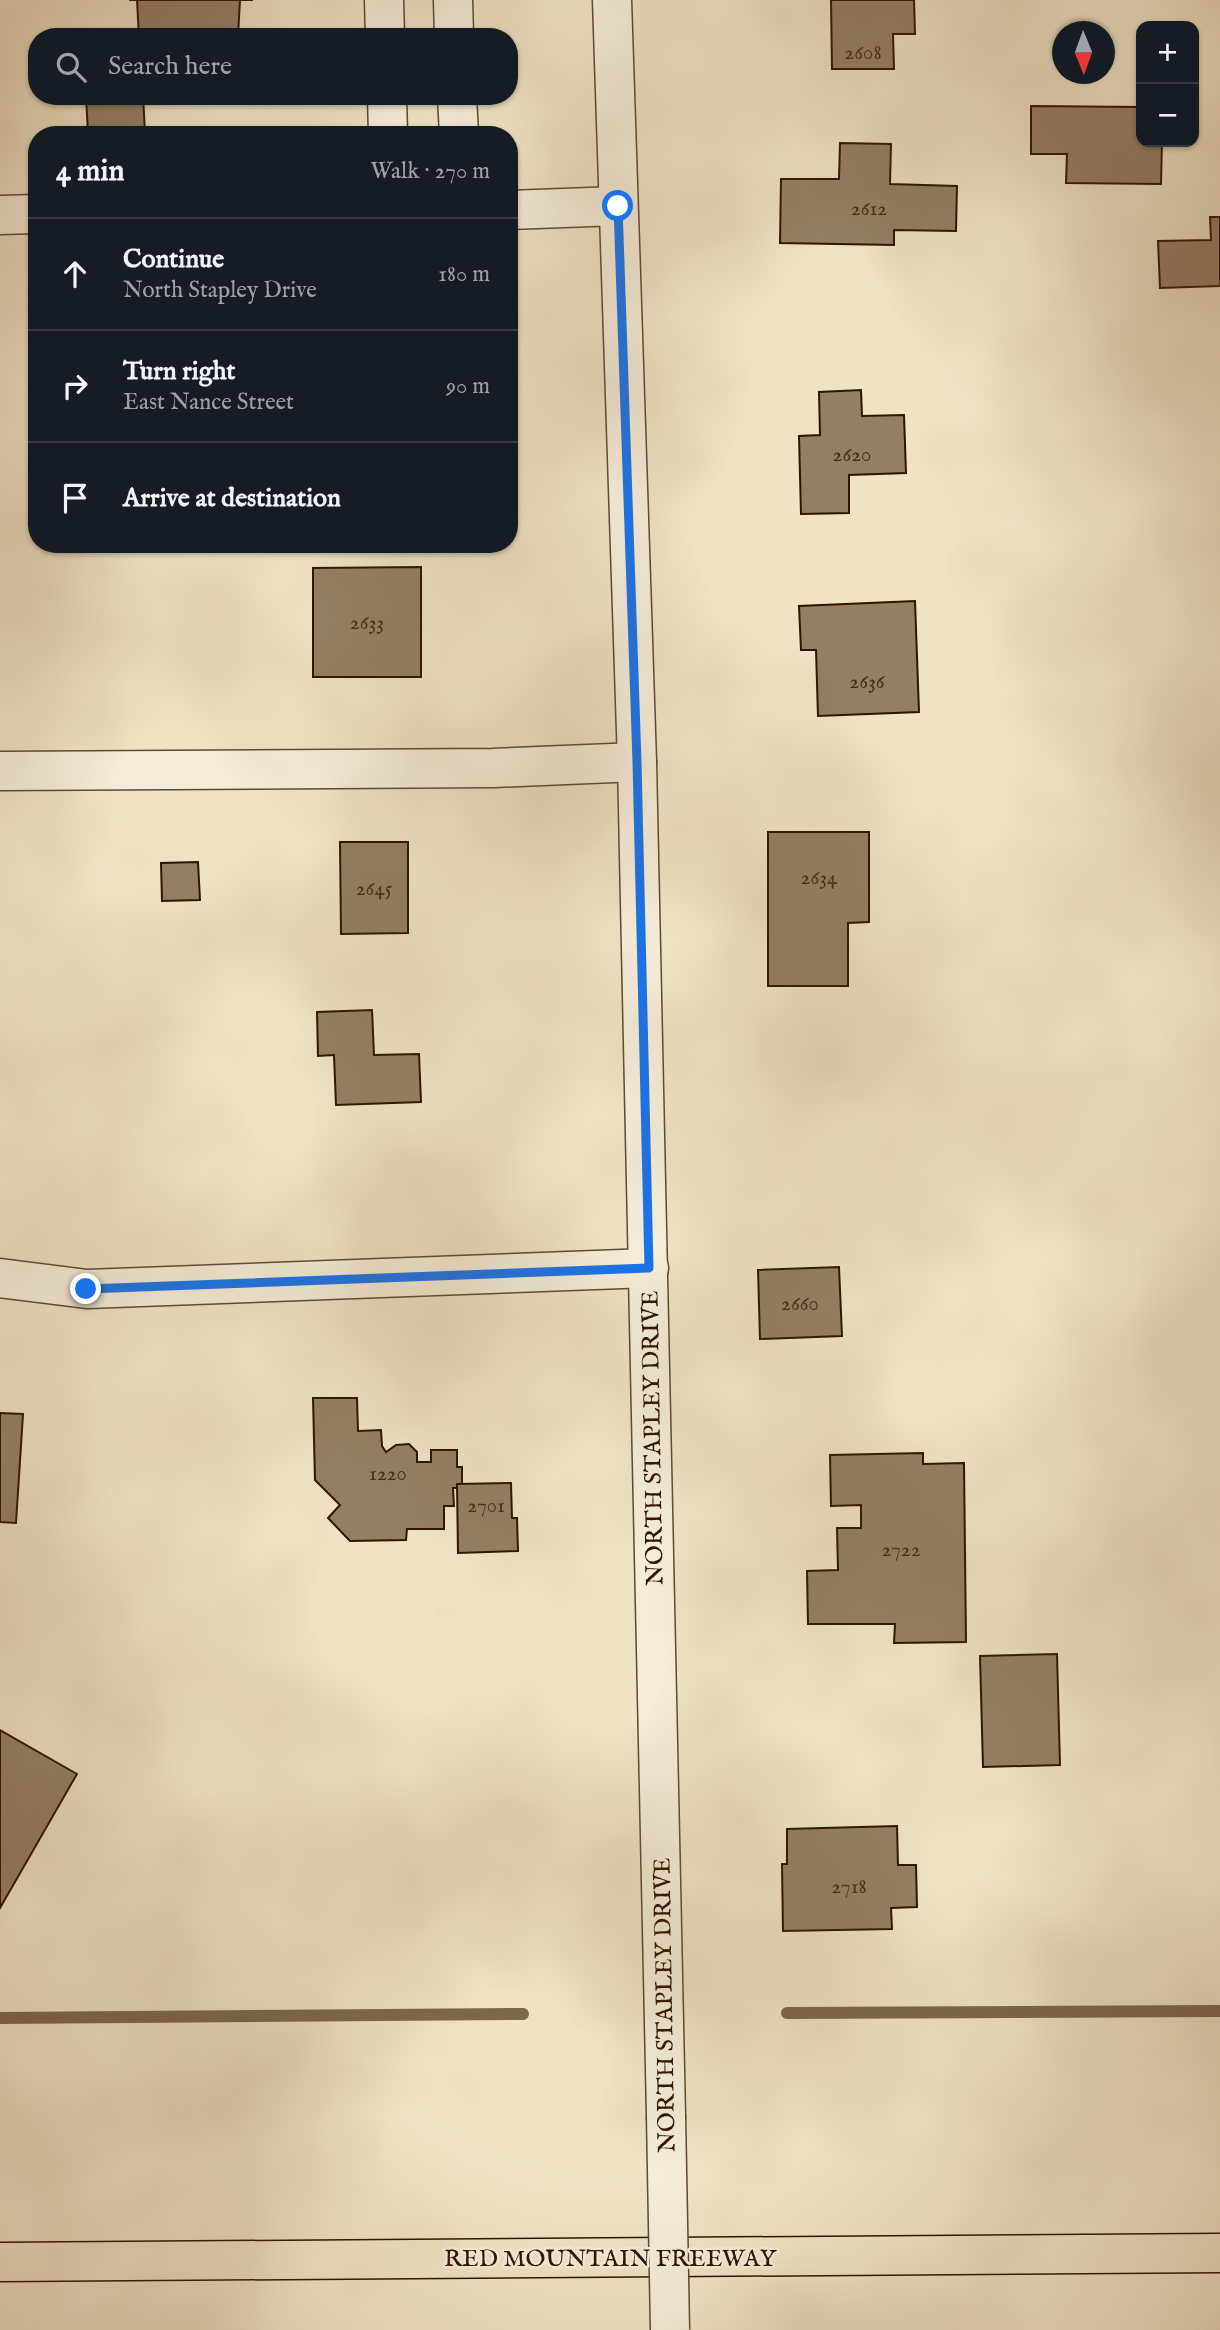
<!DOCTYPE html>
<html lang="en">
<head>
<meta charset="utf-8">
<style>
	:root { --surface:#171b24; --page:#242831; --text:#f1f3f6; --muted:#9ea1a6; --line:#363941 }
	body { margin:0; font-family:"IM FELL English",serif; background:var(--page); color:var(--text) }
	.controls { position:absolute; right:21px; top:21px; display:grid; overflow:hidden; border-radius:14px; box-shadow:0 2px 5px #0004 }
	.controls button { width:63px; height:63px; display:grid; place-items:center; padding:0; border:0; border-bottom:2px solid var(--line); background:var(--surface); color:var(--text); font:35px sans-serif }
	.compass { position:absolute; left:1052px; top:21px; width:63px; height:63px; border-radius:50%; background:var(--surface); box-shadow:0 2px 5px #0004; rotate:179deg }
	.stop { position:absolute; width:21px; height:21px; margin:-16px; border:5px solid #1a73e8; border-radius:50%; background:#fff }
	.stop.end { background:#1a73e8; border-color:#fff; box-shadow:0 2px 7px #0008 }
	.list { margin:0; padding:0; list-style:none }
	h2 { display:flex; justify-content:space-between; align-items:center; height:91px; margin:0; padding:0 28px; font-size:30px }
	h2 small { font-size:23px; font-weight:400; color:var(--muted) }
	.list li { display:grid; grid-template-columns:46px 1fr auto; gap:21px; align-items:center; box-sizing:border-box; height:112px; padding:0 28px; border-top:2px solid var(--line) }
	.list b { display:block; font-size:26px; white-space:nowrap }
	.list p { margin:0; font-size:23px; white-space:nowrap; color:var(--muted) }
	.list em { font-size:23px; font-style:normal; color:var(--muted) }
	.icon { flex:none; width:38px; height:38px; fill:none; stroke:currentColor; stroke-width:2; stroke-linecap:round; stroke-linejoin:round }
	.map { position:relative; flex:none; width:1220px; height:2330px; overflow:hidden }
	.search { position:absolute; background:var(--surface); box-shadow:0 2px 5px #0004; left:28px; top:28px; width:490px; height:77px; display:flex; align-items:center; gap:18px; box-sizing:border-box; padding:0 24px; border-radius:28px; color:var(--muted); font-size:26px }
	.panel { position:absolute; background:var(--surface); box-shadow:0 2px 5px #0004; left:28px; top:126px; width:490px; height:427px; border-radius:28px }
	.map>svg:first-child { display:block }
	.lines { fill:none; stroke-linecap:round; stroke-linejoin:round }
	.stream { stroke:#7c664e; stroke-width:12 }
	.building { fill:#937f66; stroke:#301400; stroke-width:2 }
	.minor-casing { stroke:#604831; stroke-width:41 }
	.highway-casing { stroke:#301400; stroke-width:41 }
	.minor { stroke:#f5ecd9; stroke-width:38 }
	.highway { stroke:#efe2c5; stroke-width:38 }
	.minor-bridge-casing { stroke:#604831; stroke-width:41; stroke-linecap:butt }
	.minor-bridge { stroke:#f5ecd9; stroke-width:38 }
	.route { stroke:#1a73e8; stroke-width:9 }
	.labels { text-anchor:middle; stroke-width:5; stroke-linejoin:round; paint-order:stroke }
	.number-label { font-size:21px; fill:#492f1a }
	.street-label { font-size:24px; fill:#301400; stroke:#f5ecd9 }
</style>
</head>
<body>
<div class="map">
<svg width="1220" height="2330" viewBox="0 0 1220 2330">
	<rect width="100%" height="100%" fill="#efe2c5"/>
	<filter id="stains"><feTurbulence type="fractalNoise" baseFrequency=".00286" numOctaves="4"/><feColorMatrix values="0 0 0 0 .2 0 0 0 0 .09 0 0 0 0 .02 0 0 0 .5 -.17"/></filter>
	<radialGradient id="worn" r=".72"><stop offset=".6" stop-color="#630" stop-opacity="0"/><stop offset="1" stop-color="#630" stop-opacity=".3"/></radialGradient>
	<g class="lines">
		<!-- stream -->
		<g class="stream">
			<polyline points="787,2013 1220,2011"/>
			<polyline points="0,2018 523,2014"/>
		</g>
	</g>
	<!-- building -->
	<g class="building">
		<polygon points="129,0 253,0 240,0 238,37 139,37 137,0"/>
		<polygon points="831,0 914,0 915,34 893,34 894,69 832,69"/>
		<polygon points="86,96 143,96 145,132 88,134"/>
		<polygon points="1031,106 1141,107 1141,142 1162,142 1161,184 1066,183 1067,154 1031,154"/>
		<polygon points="840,143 891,144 890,184 957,186 956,231 894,230 894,245 780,243 781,179 839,179"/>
		<polygon points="1210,217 1220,217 1220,286 1160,288 1158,241 1211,240"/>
		<polygon points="861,390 862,416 904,415 906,473 849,475 849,513 801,514 799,436 820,435 819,392"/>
		<polygon points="421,567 421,677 313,677 313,568"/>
		<polygon points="915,601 919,712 818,716 816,650 801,650 799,606"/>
		<polygon points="768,832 869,832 869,922 848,923 848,986 768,986"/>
		<polygon points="340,842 408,842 408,933 341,934"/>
		<polygon points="198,862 200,900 162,901 161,863"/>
		<polygon points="372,1010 374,1055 419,1054 421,1102 336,1105 334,1055 318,1056 317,1012"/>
		<polygon points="839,1267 842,1336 760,1339 758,1270"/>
		<polygon points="313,1398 357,1398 358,1431 381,1430 382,1446 386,1452 396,1445 409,1444 417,1452 417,1462 431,1462 431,1450 457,1450 457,1467 462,1467 462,1488 453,1488 454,1506 444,1506 444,1529 407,1529 406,1540 350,1541 328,1518 340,1505 315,1480"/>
		<polygon points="0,1413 23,1414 16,1523 0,1522"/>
		<polygon points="923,1453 923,1464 964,1463 966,1642 894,1643 895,1624 808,1624 807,1571 838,1570 837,1528 861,1528 861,1505 831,1506 830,1455"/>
		<polygon points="511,1483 512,1518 517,1518 518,1551 458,1553 457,1484"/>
		<polygon points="1057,1654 1060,1765 983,1767 980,1656"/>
		<polygon points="0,1730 77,1774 0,1908"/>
		<polygon points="897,1826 898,1865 916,1865 917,1907 891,1908 892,1929 783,1931 782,1864 787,1864 787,1829"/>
	</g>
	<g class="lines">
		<defs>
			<g id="minor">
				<polyline points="384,0 385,37"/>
				<polyline points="453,0 454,37"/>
				<polyline points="612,0 637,762 666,2116"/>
				<polyline points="387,96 388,135"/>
				<polyline points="457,96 459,135"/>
				<polyline points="509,210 618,206"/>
				<polyline points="0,215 37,214"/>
				<polyline points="0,771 493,768 637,762"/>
				<polyline points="0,1278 87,1289 649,1268"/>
			</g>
			<polyline id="highway" points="0,2262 1220,2253"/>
		</defs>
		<!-- minor casing -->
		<use href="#minor" class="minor-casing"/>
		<!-- highway casing -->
		<use href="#highway" class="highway-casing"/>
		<!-- minor -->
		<use href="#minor" class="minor"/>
		<!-- highway -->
		<use href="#highway" class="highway"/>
		<defs>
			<polyline id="minor-bridge" points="666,2116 670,2330"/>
		</defs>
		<!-- minor-bridge casing -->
		<use href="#minor-bridge" class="minor-bridge-casing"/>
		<!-- minor-bridge -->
		<use href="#minor-bridge" class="minor-bridge"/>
	</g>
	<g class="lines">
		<!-- route -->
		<polyline class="route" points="86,1289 649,1268 637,762 618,206"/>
	</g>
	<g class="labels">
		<!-- number labels -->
		<g class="number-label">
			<text x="863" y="59">2608</text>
			<text x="869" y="215">2612</text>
			<text x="852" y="461">2620</text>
			<text x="367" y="629">2633</text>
			<text x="867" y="688">2636</text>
			<text x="819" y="884">2634</text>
			<text x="374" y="895">2645</text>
			<text x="800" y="1310">2660</text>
			<text x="388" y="1480">1220</text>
			<text x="486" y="1512">2701</text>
			<text x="901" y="1556">2722</text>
			<text x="849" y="1893">2718</text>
		</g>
		<!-- street labels -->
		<g class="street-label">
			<text transform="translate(652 1438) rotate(-91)" y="8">NORTH STAPLEY DRIVE</text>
			<text transform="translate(664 2005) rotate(-91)" y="8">NORTH STAPLEY DRIVE</text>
			<text x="610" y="2266">RED MOUNTAIN FREEWAY</text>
		</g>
	</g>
	<rect width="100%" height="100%" filter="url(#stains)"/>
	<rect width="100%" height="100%" fill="url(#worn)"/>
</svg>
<div class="controls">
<button>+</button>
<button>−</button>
</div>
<svg class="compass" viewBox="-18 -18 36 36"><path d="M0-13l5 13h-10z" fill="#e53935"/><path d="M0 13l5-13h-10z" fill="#9ea1a6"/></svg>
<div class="stop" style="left:618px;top:206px"></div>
<div class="stop end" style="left:86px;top:1289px"></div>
<div class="search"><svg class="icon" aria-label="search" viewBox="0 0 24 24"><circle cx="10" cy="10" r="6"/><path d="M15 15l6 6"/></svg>Search here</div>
<section class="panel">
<h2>4 min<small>Walk · 270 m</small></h2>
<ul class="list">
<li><svg class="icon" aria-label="ahead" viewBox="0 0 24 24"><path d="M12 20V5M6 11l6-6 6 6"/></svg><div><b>Continue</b><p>North Stapley Drive</p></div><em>180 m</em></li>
<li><svg class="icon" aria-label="right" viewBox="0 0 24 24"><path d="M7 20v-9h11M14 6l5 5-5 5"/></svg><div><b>Turn right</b><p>East Nance Street</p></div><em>90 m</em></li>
<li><svg class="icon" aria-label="arrive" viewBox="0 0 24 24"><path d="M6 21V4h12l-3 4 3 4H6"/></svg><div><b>Arrive at destination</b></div></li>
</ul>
</section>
</div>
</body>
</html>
